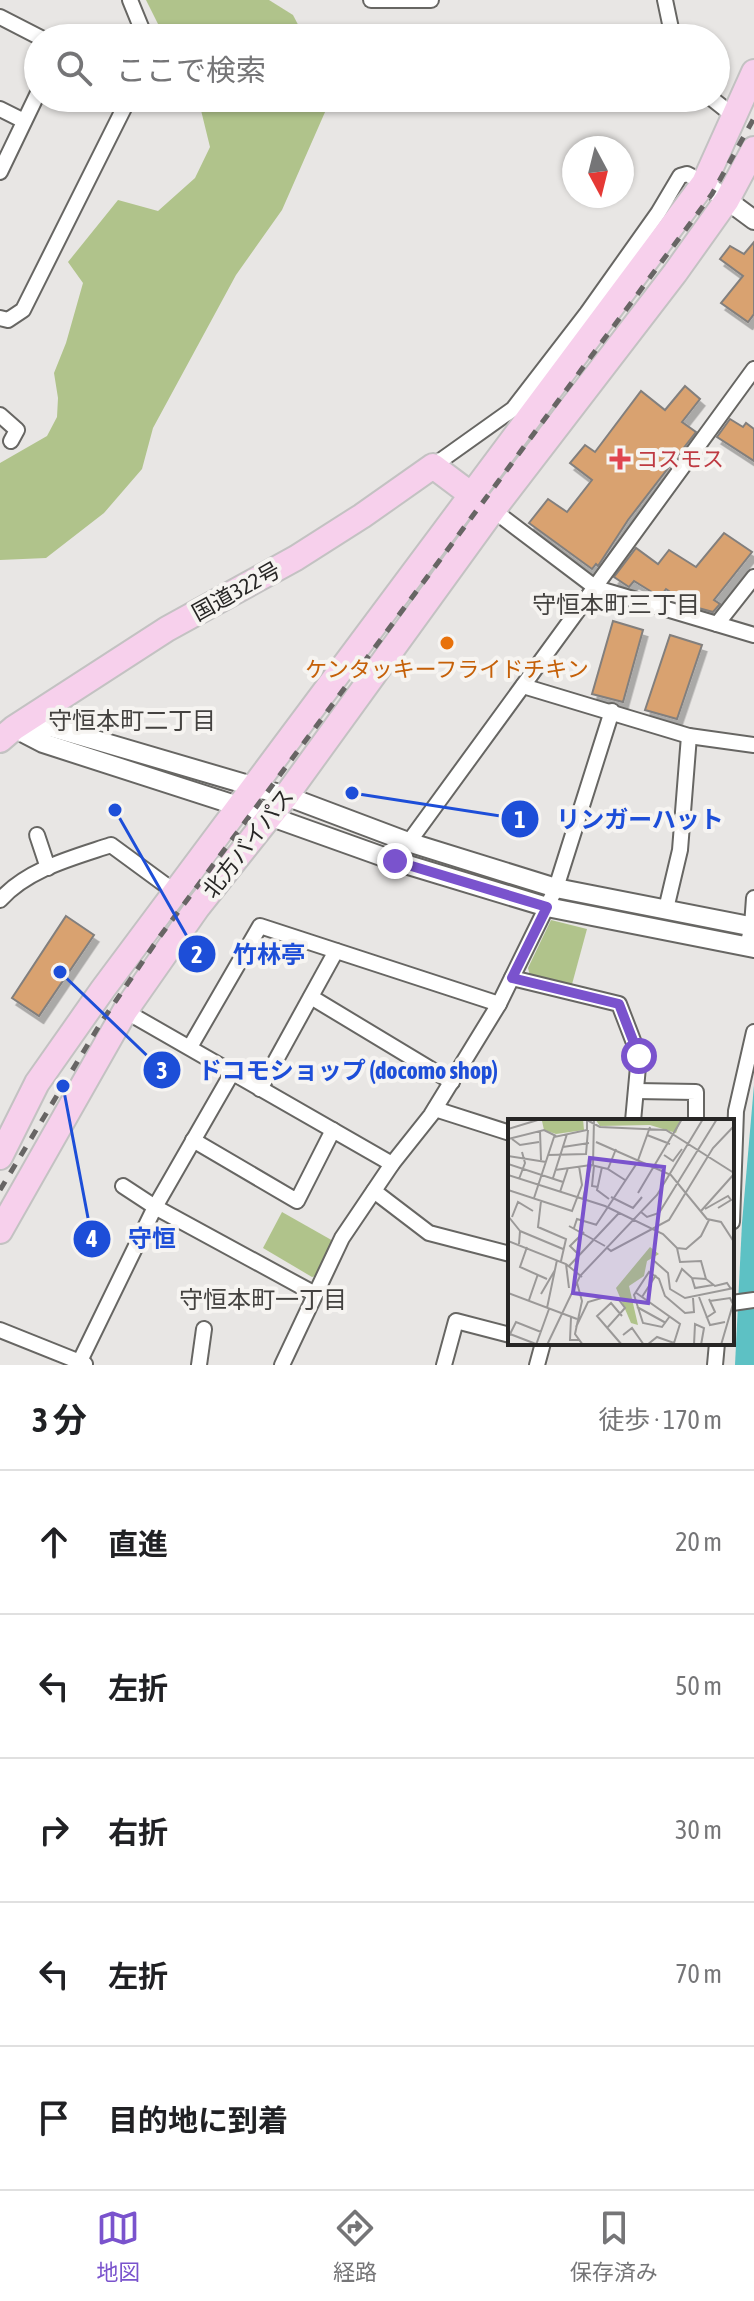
<!DOCTYPE html>
<html lang="ja">
<head>
<meta charset="utf-8">
<style>
	:root { --surface:#fff; --page:#f2f2f2; --text:#202124; --muted:#757577; --line:#e0e0e0; --accent:#7a53cd }
	body { margin:0; font-family:"Asap Condensed","Noto Sans JP",sans-serif; background:var(--page); color:var(--text) }
	.compass { position:absolute; left:562px; top:136px; width:72px; height:72px; border-radius:50%; background:var(--surface); box-shadow:0 2px 6px #0004; rotate:173deg }
	.stop { position:absolute; width:24px; height:24px; margin:-18px; border:6px solid #7a53cd; border-radius:50%; background:#fff }
	.stop.end { background:#7a53cd; border-color:#fff; box-shadow:0 2px 8px #0008 }
	.list { margin:0; padding:0; list-style:none }
	h2 { display:flex; justify-content:space-between; align-items:center; height:104px; margin:0; padding:0 32px; font-size:34px }
	h2 small { font-size:26px; font-weight:400; color:var(--muted) }
	.list li { display:grid; grid-template-columns:52px 1fr auto; gap:24px; align-items:center; box-sizing:border-box; height:144px; padding:0 32px; border-top:2px solid var(--line) }
	.list b { display:block; font-size:30px; white-space:nowrap }
	.list em { font-size:26px; font-style:normal; color:var(--muted) }
	.icon { flex:none; width:44px; height:44px; fill:none; stroke:currentColor; stroke-width:2; stroke-linecap:round; stroke-linejoin:round }
	.map { position:relative; flex:none; width:754px; height:1365px; overflow:hidden }
	.search { position:absolute; background:var(--surface); box-shadow:0 2px 6px #0004; left:24px; right:24px; top:24px; height:88px; display:flex; align-items:center; gap:20px; box-sizing:border-box; padding:0 28px; border-radius:44px; color:var(--muted); font-size:30px }
	.sheet { height:824px; background:var(--surface) }
	nav { display:flex; justify-content:space-around; align-items:center; box-sizing:border-box; height:112px; border-top:2px solid var(--line); background:var(--surface); font-size:22px; color:var(--muted) }
	nav a { display:grid; justify-items:center; gap:4px }
	nav .on { color:var(--accent) }
	.map>svg:first-child { display:block }
	.green { fill:#b0c38b }
	.water { fill:#5dc1c4 }
	.building { fill:#d9a26f; stroke:#827f7d; stroke-width:2; filter:url(#shadow) }
	.lines { fill:none; stroke-linecap:round; stroke-linejoin:round }
	.minor-casing { stroke:#676663; stroke-width:18 }
	.tertiary-casing { stroke:#676663; stroke-width:22 }
	.trunk-casing { stroke:#c3c2c2; stroke-width:28 }
	.minor { stroke:#fff; stroke-width:14 }
	.tertiary { stroke:#fff; stroke-width:18 }
	.trunk { stroke:#f7d0ec; stroke-width:24 }
	.rail { stroke:#676564; stroke-width:5; stroke-dasharray:10 10; stroke-linecap:butt }
	.route { stroke:#7a53cd; stroke-width:10 }
	.health-dot { fill:#e0444e; stroke:#f6f4f1; stroke-width:3 }
	.food-dot { fill:#e8710a; stroke:#f6f4f1; stroke-width:3 }
	.labels { text-anchor:middle; stroke-width:8; stroke-linejoin:round; paint-order:stroke }
	.health-label { font-size:22px; fill:#be3a42; stroke:#f6f4f1; text-anchor:start }
	.street-label { font-size:22px; fill:#272625; stroke:#f6f4f1 }
	.food-label { font-size:22px; fill:#c56008; stroke:#f6f4f1 }
	.neighbourhood-label { font-size:24px; fill:#444240; stroke:#f6f4f1 }
	.inset-road { fill:none; stroke:#9b9998; stroke-width:2 }
	.view { fill:#7a53cd; fill-opacity:0.15; stroke:#7a53cd; stroke-width:4 }
	.inset-edge { fill:none; stroke:#272625; stroke-width:4 }
	.leader { fill:none; stroke:#1d4ed8; stroke-width:3 }
	.callout-dot { fill:#1d4ed8; stroke:#f6f4f1; stroke-width:3 }
	.mark-label { font-size:24px; text-anchor:middle; font-weight:bold; fill:#fff }
	.callout-label { font-size:24px; text-anchor:middle; font-weight:bold; fill:#1d4ed8; stroke:#f6f4f1; stroke-width:8; stroke-linejoin:round; paint-order:stroke }
</style>
</head>
<body>
<div class="map">
<svg width="754" height="1365" viewBox="0 0 754 1365">
	<defs>
		<filter id="shadow"><feDropShadow dx="4.5" dy="7" stdDeviation="0" flood-color="#0004"/></filter>
	</defs>
	<rect width="100%" height="100%" fill="#e8e6e4"/>
	<!-- green -->
	<g class="green">
		<polygon points="146,0 269,0 293,15 305,38 165,38"/>
		<polygon points="198,98 328,98 329,103 282,210 236,275 153,428 142,469 104,513 46,558 0,560 0,463 47,436 57,417 58,398 54,373 66,343 83,283 68,262 118,200 158,211 195,178 210,147"/>
		<polygon points="551,920 587,929 571,988 531,980 528,968"/>
		<polygon points="282,1212 335,1242 321,1275 312,1277 263,1248"/>
	</g>
	<!-- water -->
	<polygon class="water" points="754,1085 754,1365 735,1365 742,1223"/>
	<!-- building -->
	<g class="building">
		<polygon points="754,242 754,314 748,322 721,303 743,276 720,259 730,246 744,254"/>
		<polygon points="685,386 700,399 682,422 696,432 628,520 598,566 596,564 592,569 529,523 548,499 567,512 592,480 570,463 585,445 595,452 641,391 665,410"/>
		<polygon points="730,419 743,427 746,423 754,429 754,461 717,437"/>
		<polygon points="724,533 752,552 714,600 720,604 713,612 691,606 666,589 660,597 634,581 629,587 614,577 636,548 658,564 669,550 696,567"/>
		<polygon points="613,621 643,630 623,702 592,694"/>
		<polygon points="670,635 702,645 677,719 645,710"/>
		<polygon points="66,916 94,935 39,1016 12,998"/>
	</g>
	<g class="lines">
		<defs>
			<g id="minor">
				<polyline points="130,0 141,27 143,38"/>
				<polyline points="371,0 431,0"/>
				<polyline points="665,0 673,38"/>
				<polyline points="0,17 41,38"/>
				<polyline points="711,98 735,117"/>
				<polyline points="0,109 24,121"/>
				<polyline points="0,172 38,93"/>
				<polyline points="0,318 8,320 23,310 129,98"/>
				<polyline points="0,415 17,430 11,441"/>
				<polyline points="433,466 513,409 587,313 658,213 680,176 687,174 704,183"/>
				<polyline points="493,510 596,588 754,635"/>
				<polyline points="717,624 754,577"/>
				<polyline points="523,686 689,736 754,745"/>
				<polyline points="37,835 48,868"/>
				<polyline points="395,861 754,369"/>
				<path d="M0,900c28,-31 72,-42 111,-55l64,47"/>
				<polyline points="666,909 680,850 689,736"/>
				<polyline points="747,946 752,926 754,898"/>
				<polyline points="512,978 619,1004 639,1056 633,1121"/>
				<polyline points="311,997 452,1082"/>
				<polyline points="125,1011 392,1164"/>
				<polyline points="190,1047 260,926 499,1004"/>
				<polyline points="260,1089 336,951"/>
				<polyline points="636,1091 696,1092 696,1121"/>
				<polyline points="435,1109 510,1133"/>
				<polyline points="193,1140 297,1201 333,1130"/>
				<polyline points="123,1186 155,1207 315,1294"/>
				<polyline points="374,1191 429,1233 510,1254"/>
				<polyline points="732,1222 736,1111 754,1032"/>
				<polyline points="732,1303 754,1300"/>
				<polyline points="0,1330 85,1364"/>
				<polyline points="78,1365 155,1207 232,1073"/>
				<polyline points="199,1365 204,1329"/>
				<polyline points="282,1365 342,1238 392,1164 431,1115 499,1004 556,888 612,711"/>
				<polyline points="444,1365 456,1321 510,1335"/>
				<polyline points="537,1365 543,1343"/>
				<polyline points="715,1365 717,1343"/>
			</g>
			<g id="tertiary">
				<polyline points="704,183 754,220"/>
				<polyline points="14,728 43,743 269,816 395,861 547,907 754,948"/>
				<polyline points="17,728 51,727 286,796 408,842 556,888 754,927"/>
			</g>
			<g id="trunk">
				<polyline points="0,740 14,728 167,629 296,558 362,516 433,466 481,502"/>
				<polyline points="0,1157 37,1083 103,989 704,183 754,72"/>
				<polyline points="0,1231 125,1011 197,908 286,796 493,510 675,273 727,200 754,149"/>
			</g>
		</defs>
		<!-- minor casing -->
		<use href="#minor" class="minor-casing"/>
		<!-- tertiary casing -->
		<use href="#tertiary" class="tertiary-casing"/>
		<!-- trunk casing -->
		<use href="#trunk" class="trunk-casing"/>
		<!-- minor -->
		<use href="#minor" class="minor"/>
		<!-- tertiary -->
		<use href="#tertiary" class="tertiary"/>
		<!-- trunk -->
		<use href="#trunk" class="trunk"/>
		<!-- rail -->
		<polyline class="rail" points="0,1190 102,1021 158,939 712,194 754,118"/>
	</g>
	<g class="lines">
		<!-- route -->
		<polyline class="route" points="395,861 547,907 512,978 619,1004 639,1056"/>
	</g>
	<!-- markers -->
	<path class="health-dot" d="M616 447h8v8h8v8h-8v8h-8v-8h-8v-8h8z"/>
	<circle class="food-dot" cx="447" cy="643" r="8"/>
	<g class="labels">
		<!-- health labels -->
		<g class="health-label">
			<text x="636" y="467">コスモス</text>
		</g>
		<!-- street labels -->
		<g class="street-label">
			<text transform="translate(236 591) rotate(-29)" y="8">国道322号</text>
			<text transform="translate(248 843) rotate(-52)" y="8">北方バイパス</text>
		</g>
		<!-- food labels -->
		<g class="food-label">
			<text x="447" y="677">ケンタッキーフライドチキン</text>
		</g>
		<!-- neighbourhood labels -->
		<g class="neighbourhood-label">
			<text x="616" y="613">守恒本町三丁目</text>
			<text x="132" y="729">守恒本町二丁目</text>
			<text x="263" y="1308">守恒本町一丁目</text>
		</g>
	</g>
	<!-- overview -->
	<g transform="translate(508 1119)">
		<rect width="226" height="226" fill="#e8e6e4"/>
		<path d="M75,0l1,11 -28,4 -12,-4 -2,-9zM87,0h86l-5,14 -26,-8 -50,1zM142,128l9,7 -12,7 -3,15 -15,10 9,39 -7,-2 -15,-35z" fill="#b0c38b"/>
		<path class="inset-road" d="M77,0l15,8 66,3 68,43M0,10l33,-10M32,12l1,29M139,16l23,9M0,20l36,-9 12,6M4,20l8,6 19,-3M88,23l75,33 36,44 14,3 13,20M55,28l26,-4M108,30l-8,20 17,11M40,36l38,-1 2,-24M156,36l9,6 9,-12M0,37l38,6M0,45l55,18M85,46l1,-46M86,47l-2,20 6,1M94,48l-5,23 12,9M47,51l36,-5 17,4M0,56l97,31 58,28 14,14 3,14 21,-1 5,18 9,7 12,-3 4,6M45,59l14,-44M11,60l6,-16 -3,-11M0,71l64,21 10,-26 -3,-19M52,73l8,-24M130,74l44,-74M103,78l22,11 9,-11M26,79l20,-61 33,-7v-9M75,80l8,-34M33,82l-3,26 28,12 -5,22M197,90l23,-13 3,4 -13,8M193,92l33,-37M133,93l6,5 12,-4 58,-94M0,97l12,15 -1,13M4,98l6,-15 15,9M88,106l41,-62 13,-36M61,107l36,20M66,109l3,-9 20,6M12,112l43,18M0,122l58,23 16,13M19,128l-7,20 27,12M98,128l5,4 58,-31 44,-72 21,-22M169,129l9,1 15,-13 8,-16M71,136l-9,-9 14,-14M144,140l16,14 2,16 15,9 49,-10M58,145l3,24M61,147l50,-53M198,160l-14,-1 3,10 18,-3M168,163l6,-13 10,9M69,164l5,18 -7,33 8,11M127,173l45,32 -6,19 -17,-6 -10,8M0,174l69,26M33,175l14,-24M134,178l14,-22M191,178l11,28 15,-3M21,181l9,-26M202,182l20,-3 3,6 -12,41M129,188l29,16M39,189l10,-48M162,197l-8,11 -19,-4 -9,-28 15,-23 10,7 6,17 20,17 9,-1 -1,-14M63,198l-1,23h9M198,199l9,-6 -6,-13M68,208l12,-25 17,-5 14,3 6,8 -18,20M2,215l26,10M115,216l9,-7 12,17M0,219l8,-16 25,10M28,226l13,-36M39,226l33,-69 77,-81 46,-76M114,226l-25,-29 14,-13 11,13M186,226l1,-21 9,4 -3,17"/>
		<path class="view" d="M82,39l74,9 -16,136 -75,-10z"/>
		<rect width="226" height="226" class="inset-edge"/>
	</g>
	<!-- callouts -->
	<path class="leader" d="M352 793L520 819M115 810L197 954M60 972L162 1070M63 1086L92 1239"/>
	<g class="callout-dot">
		<circle cx="352" cy="793" r="8"/>
		<circle cx="115" cy="810" r="8"/>
		<circle cx="60" cy="972" r="8"/>
		<circle cx="63" cy="1086" r="8"/>
		<circle cx="520" cy="819" r="20"/>
		<circle cx="197" cy="954" r="20"/>
		<circle cx="162" cy="1070" r="20"/>
		<circle cx="92" cy="1239" r="20"/>
	</g>
	<g class="mark-label">
		<text x="520" y="828">1</text>
		<text x="197" y="963">2</text>
		<text x="162" y="1079">3</text>
		<text x="92" y="1247">4</text>
	</g>
	<g class="callout-label">
		<text x="640" y="828">リンガーハット</text>
		<text x="269" y="963">竹林亭</text>
		<text x="348" y="1079">ドコモショップ (docomo shop)</text>
		<text x="152" y="1247">守恒</text>
	</g>
</svg>
<svg class="compass" viewBox="-18 -18 36 36"><path d="M0-13l5 13h-10z" fill="#e53935"/><path d="M0 13l5-13h-10z" fill="#757577"/></svg>
<div class="stop" style="left:639px;top:1056px"></div>
<div class="stop end" style="left:395px;top:861px"></div>
<div class="search"><svg class="icon" aria-label="search" viewBox="0 0 24 24"><circle cx="10" cy="10" r="6"/><path d="M15 15l6 6"/></svg>ここで検索</div>
</div>
<section class="sheet">
<h2>3 分<small>徒歩 · 170 m</small></h2>
<ul class="list">
<li><svg class="icon" aria-label="ahead" viewBox="0 0 24 24"><path d="M12 20V5M6 11l6-6 6 6"/></svg><div><b>直進</b></div><em>20 m</em></li>
<li><svg class="icon" aria-label="left" viewBox="0 0 24 24"><path d="M17 20v-9H6M10 6l-5 5 5 5"/></svg><div><b>左折</b></div><em>50 m</em></li>
<li><svg class="icon" aria-label="right" viewBox="0 0 24 24"><path d="M7 20v-9h11M14 6l5 5-5 5"/></svg><div><b>右折</b></div><em>30 m</em></li>
<li><svg class="icon" aria-label="left" viewBox="0 0 24 24"><path d="M17 20v-9H6M10 6l-5 5 5 5"/></svg><div><b>左折</b></div><em>70 m</em></li>
<li><svg class="icon" aria-label="arrive" viewBox="0 0 24 24"><path d="M6 21V4h12l-3 4 3 4H6"/></svg><div><b>目的地に到着</b></div></li>
</ul>
</section>
<nav>
<a class="on"><svg class="icon" aria-label="map" viewBox="0 0 24 24"><path d="M3 6l6-2 6 2 6-2v14l-6 2-6-2-6 2zM9 4v14M15 6v14"/></svg>地図</a>
<a><svg class="icon" aria-label="directions" viewBox="0 0 24 24"><path d="M12 3l9 9-9 9-9-9zM9 14v-3h6M13 9l2 2-2 2"/></svg>経路</a>
<a><svg class="icon" aria-label="saved" viewBox="0 0 24 24"><path d="M7 4h10v16l-5-4-5 4z"/></svg>保存済み</a>
</nav>
</body>
</html>
